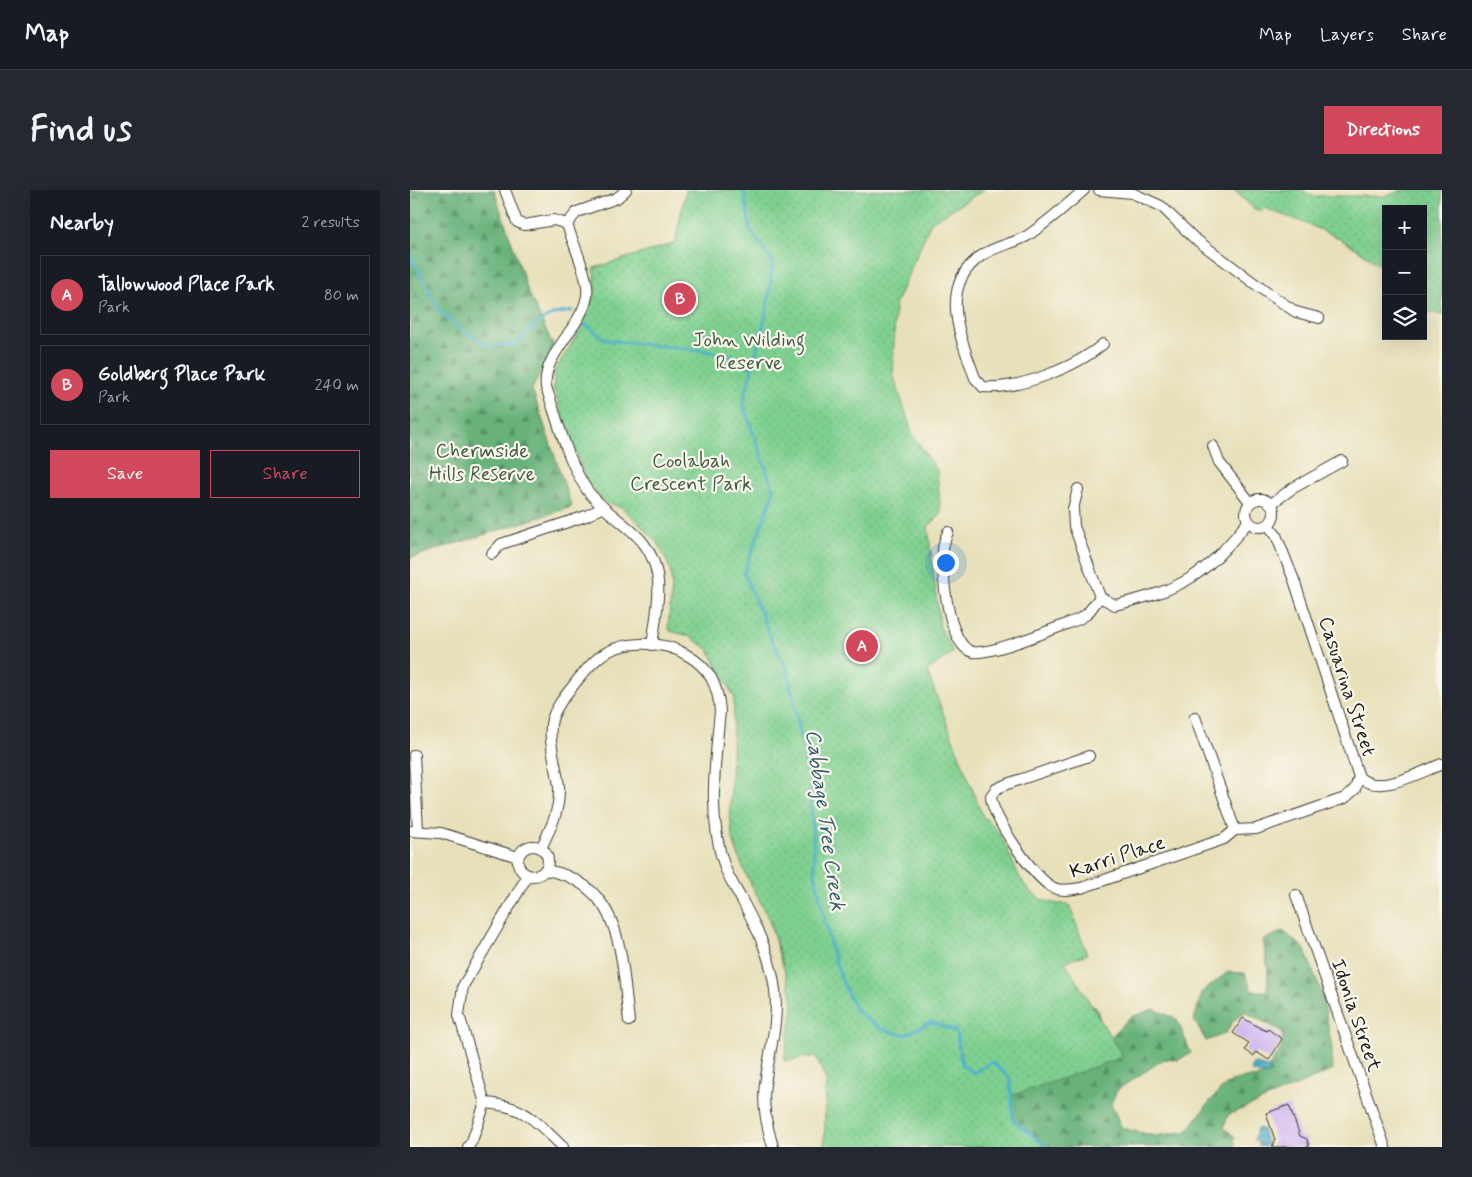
<!DOCTYPE html>
<html lang="en">
<head>
<meta charset="utf-8">
<style>
	:root { --surface:#171b24; --page:#242831; --text:#f1f3f6; --muted:#9ea1a6; --line:#363941; --accent:#d1495b }
	body { margin:0; font-family:Mynerve,sans-serif; background:var(--page); color:var(--text) }
	.controls { position:absolute; right:15px; top:15px; display:grid; overflow:hidden; border-radius:0px; box-shadow:0 5px 20px #0002 }
	.controls button { width:45px; height:45px; display:grid; place-items:center; padding:0; border:0; border-bottom:1px solid var(--line); background:var(--surface); color:var(--text); font:25px sans-serif }
	.you { position:absolute; left:535px; top:372px; width:18px; height:18px; margin:-12px; border:4px solid #fff; border-radius:50%; background:#1a73e8; box-shadow:0 0 0 8px #1a73e833 }
	.badge { display:grid; place-items:center; width:32px; height:32px; border-radius:50%; background:var(--accent); color:#fff; font-size:16px; font-weight:700 }
	.pin { position:absolute; translate:-50% -50%; border:2px solid #fff; box-shadow:0 1px 5px #0006 }
	.list { margin:0; padding:0; list-style:none }
	h2 { display:flex; justify-content:space-between; align-items:center; height:65px; margin:0; padding:0 20px; font-size:21px }
	h2 small { font-size:16px; font-weight:400; color:var(--muted) }
	.list li { display:grid; grid-template-columns:32px 1fr auto; gap:15px; align-items:center; box-sizing:border-box; height:80px; margin:0 10px 10px; padding:0 10px; border:1px solid var(--line); border-radius:0px }
	.list b { display:block; font-size:19px; white-space:nowrap }
	.list p { margin:0; font-size:16px; white-space:nowrap; color:var(--muted) }
	.list em { font-size:16px; font-style:normal; color:var(--muted) }
	.actions { display:flex; gap:10px; padding:15px 20px }
	.actions a { flex:1; padding:11px 0; border:1px solid var(--accent); border-radius:0px; text-align:center; font-size:18px; color:var(--accent) }
	.actions .main { background:var(--accent); color:#fff }
	.icon { flex:none; width:28px; height:28px; fill:none; stroke:currentColor; stroke-width:2; stroke-linecap:round; stroke-linejoin:round }
	.map { position:relative; flex:none; width:1032px; height:957px; overflow:hidden; border-radius:0px }
	header { display:flex; align-items:center; gap:30px; box-sizing:border-box; height:70px; padding:0 25px; background:var(--surface); border-bottom:1px solid var(--line) }
	header strong { font-size:24px }
	nav { display:flex; gap:28px; margin-inline-start:auto; font-size:18px }
	.intro { display:flex; align-items:center; justify-content:space-between; box-sizing:border-box; height:120px; padding:0 30px }
	h1 { margin:0; font-size:35px }
	.button { padding:12px 22px; border-radius:0px; background:var(--accent); color:#fff; font-size:18px; font-weight:700 }
	main { display:flex; gap:30px; padding:0 30px }
	aside { flex:1; background:var(--surface); border-radius:0px; box-shadow:0 5px 20px #0002 }
	.map>svg:first-child { display:block }
	.forest { fill:url(#forest-firs); stroke:#42674b }
	.park { fill:url(#park-dots); stroke:#4e7656 }
	.water { fill:url(#water-rules); stroke:#346674 }
	.lines { fill:none; stroke-linecap:round; stroke-linejoin:round }
	.stream { stroke:#4cb0cb; stroke-width:3 }
	.building { fill:#c9aef1 }
	.minor-casing { stroke:#3a3934; stroke-width:12 }
	.minor { stroke:#fff; stroke-width:10 }
	.labels { text-anchor:middle; stroke-width:4.5; stroke-linejoin:round; paint-order:stroke }
	.park-label { font-size:20px; fill:#3f5b45; stroke:#fbf7ec }
	.street-label { font-size:20px; fill:#1c1c1c; stroke:#fbf7ec }
	.water-label { font-size:21px; font-style:italic; fill:#325f6b; stroke:#fbf7ec }
</style>
</head>
<body>
<header>
<strong>Map</strong>
<nav><a>Map</a><a>Layers</a><a>Share</a></nav>
</header>
<div class="intro"><h1>Find us</h1><a class="button">Directions</a></div>
<main>
<aside>
<h2>Nearby<small>2 results</small></h2>
<ul class="list">
<li><span class="badge">A</span><div><b>Tallowwood Place Park</b><p>Park</p></div><em>80 m</em></li>
<li><span class="badge">B</span><div><b>Goldberg Place Park</b><p>Park</p></div><em>240 m</em></li>
</ul>
<div class="actions"><a class="main">Save</a><a>Share</a></div>
</aside>
<div class="map">
<svg width="1032" height="957" viewBox="0 0 1032 957">
	<defs>
		<pattern id="forest-firs" width="22" height="20" patternUnits="userSpaceOnUse" patternTransform="scale(1.25)"><rect width="22" height="20" fill="#67b27a"/><path d="M5 1l3.5 6h-7zM16 11l3.5 6h-7z" fill="#549063"/></pattern>
		<pattern id="park-dots" width="8" height="8" patternUnits="userSpaceOnUse" patternTransform="scale(1.25)"><rect width="8" height="8" fill="#7fd090"/><path d="M2 2h.1M6 6h.1" fill="none" stroke="#6db27c" stroke-width="1.8" stroke-linecap="round"/></pattern>
		<pattern id="water-rules" width="6" height="5" patternUnits="userSpaceOnUse" patternTransform="scale(1.25)"><rect width="6" height="5" fill="#4cb0cb"/><path d="M0 2.5h6" fill="none" stroke="#3e8ea4"/></pattern>
	</defs>
	<rect width="100%" height="100%" fill="#fbf7ec"/>
	<filter id="ink" filterUnits="userSpaceOnUse"><feTurbulence type="fractalNoise" baseFrequency=".02" numOctaves="2"/><feDisplacementMap in="SourceGraphic" scale="10" xChannelSelector="R" yChannelSelector="G"/><feConvolveMatrix kernelMatrix="1 2 1 2 8 2 1 2 1" color-interpolation-filters="sRGB"/></filter>
	<filter id="wash" filterUnits="userSpaceOnUse"><feTurbulence type="fractalNoise" baseFrequency=".0096" numOctaves="4" result="noise"/><feDisplacementMap in="SourceGraphic" scale="20" xChannelSelector="R" yChannelSelector="G"/><feGaussianBlur stdDeviation="1.12" result="paint"/><feColorMatrix in="noise" values="0 0 0 0 0 0 0 0 0 0 0 0 0 0 0 0 0 1.4 0 .05"/><feComposite in="paint" operator="in"/></filter>
	<g filter="url(#wash)">
		<rect width="100%" height="100%" fill="#e7e0ba"/>
		<!-- forest -->
		<g class="forest">
			<polygon points="0,0 84,0 118,101 144,157 122,199 162,317 0,368"/>
			<path d="M356,718l297,102 33,-4 6,20 7,13 21,-22 24,-8 23,10 14,34 -13,7 -14,-1 -47,31 -6,14 11,24 33,8 32,-5c11,-13 32,-46 48,-51 11,-4 23,0 33,-7 3,-20 20,-19 13,-42l-36,-19 -12,9 -8,13 -19,7 -12,-21 8,-28 26,-20 17,1 7,18h15l1,-21 -5,-30 20,-9 21,17 19,48 9,53 1,21 -105,45 -4,13 10,8 1,11h-334l-104,-164 -16,-21z"/>
		</g>
		<!-- park -->
		<g class="park">
			<path d="M276,0h298l-53,32 -36,83 -2,69 20,61 24,35 4,44 -13,13 12,100 13,25 -26,19 56,146c36,22 24,90 86,87l18,50 -22,8 58,95 -112,39 2,24 34,27h-223l2,-66 -10,-25 -32,5 9,-52 -1,-13 -22,-74 -28,-56 -10,-29 -2,-28 4,-112 -26,-48 -19,-13 -19,-5 -2,-5 4,-40 -2,-17 -11,-24 -20,-22 -18,-16 -15,-4 -20,-22 -33,-93 2,-18 26,-41 15,-40 -2,-21 81,-25z"/>
			<path d="M824,0h68l11,6h75l13,-6h41v125l-19,-5v-101h-37v63c-37,-35 -76,-47 -122,-64l-4,3 -7,-3z"/>
		</g>
		<!-- water -->
		<g class="water">
			<polygon points="843,873 860,878 857,886 841,881"/>
			<polygon points="847,938 852,939 857,954 855,957 849,956 848,952 844,950"/>
		</g>
		<g class="lines">
			<!-- stream -->
			<g class="stream">
				<polyline points="334,0 340,40 363,72 357,120 333,214 364,301 334,383 362,450 377,479 400,592 405,685 421,758 433,794 447,822 471,839 494,845 521,832 546,841 552,875 564,883 582,872 600,888 603,930 637,957"/>
				<polyline points="0,65 29,120 53,141 80,156 106,154 128,132 144,124 162,121"/>
				<polyline points="175,134 196,150 290,160 319,166 342,177"/>
			</g>
		</g>
		<g id="blocks">
			<!-- building -->
			<g class="building">
				<polygon points="833,828 852,839 857,841 858,839 872,849 859,870 846,862 844,866 835,860 839,853 823,843"/>
				<polygon points="879,915 890,946 897,949 899,957 862,957 865,950 856,923"/>
			</g>
		</g>
	</g>
	<g filter="url(#ink)">
		<use href="#blocks" fill-opacity="0" stroke="#3a3934" stroke-width="1"/>
		<g class="lines">
			<defs>
				<g id="minor">
					<polyline points="95,0 107,32 114,35 144,30 157,34 167,22 207,8 216,0"/>
					<path d="M674,0c-18,16 -37,33 -57,46 -14,8 -33,10 -46,20 -44,31 -20,82 -6,122l8,9c36,3 93,-20 120,-43"/>
					<polyline points="689,0 722,3 751,16 784,48 856,102 886,122 909,128"/>
					<path d="M157,34c6,20 17,42 20,62 5,34 -46,66 -41,101 12,34 21,73 41,103 15,20 36,31 53,49 28,32 17,68 12,106"/>
					<polyline points="803,256 809,272 840,312"/>
					<polyline points="668,299 663,319 664,336 690,407"/>
					<circle cx="850" cy="323" r="14"/>
					<polyline points="861,314 883,298 932,271"/>
					<path d="M858,335l8,10 18,45 65,197c20,19 61,-5 83,-13"/>
					<path d="M538,342c-2,5 -5,12 -5,18 -2,21 5,97 30,102 20,3 85,-25 106,-33l8,-5 13,-17 15,8c69,-16 89,-29 133,-83"/>
					<polyline points="82,364 91,354 176,326 192,318"/>
					<polyline points="785,527 825,640"/>
					<polyline points="4,565 8,641"/>
					<path d="M679,566l-82,28 -11,5 -5,7c0,20 44,84 63,92 9,4 17,1 27,0l143,-49 11,-9 21,-1 89,-31 10,-9 4,-12"/>
					<polyline points="0,641 31,643 108,667"/>
					<circle cx="123" cy="671" r="15"/>
					<path d="M131,658c10,-20 19,-38 18,-61 -2,-21 -12,-47 -7,-68 4,-12 12,-22 20,-32 7,-9 16,-20 25,-28 23,-20 65,-19 90,-4 23,13 31,31 33,56 -5,53 -13,106 5,157 5,12 12,23 18,34 15,28 28,56 32,88 4,32 -6,63 -10,94 -3,22 2,42 8,63"/>
					<path d="M136,680c78,14 75,88 83,151"/>
					<polyline points="886,705 975,957"/>
					<path d="M75,913c41,3 49,17 78,44"/>
					<polyline points="58,957 62,951 75,913 49,825 53,796 118,685"/>
				</g>
			</defs>
			<!-- minor casing -->
			<use href="#minor" class="minor-casing"/>
			<!-- minor -->
			<use href="#minor" class="minor"/>
		</g>
	</g>
	<g class="labels">
		<!-- park labels -->
		<g class="park-label">
			<text x="339" y="156">John Wilding<tspan x="339" dy="23">Reserve</tspan></text>
			<text x="72" y="267">Chermside<tspan x="72" dy="23">Hills Reserve</tspan></text>
			<text x="281" y="277">Coolabah<tspan x="281" dy="23">Crescent Park</tspan></text>
		</g>
		<!-- street labels -->
		<g class="street-label">
			<text transform="translate(938 496) rotate(72)" y="7">Casuarina Street</text>
			<text transform="translate(707 666) rotate(-18)" y="7">Karri Place</text>
			<text transform="translate(947 825) rotate(71)" y="7">Idonia Street</text>
		</g>
		<!-- water labels -->
		<g class="water-label">
			<text transform="translate(416 630) rotate(82)" y="7">Cabbage Tree Creek</text>
		</g>
	</g>
</svg>
<div class="controls">
<button>+</button>
<button>−</button>
<button><svg class="icon" aria-label="layers" viewBox="0 0 24 24"><path d="M12 4l9 5-9 5-9-5zM3 14l9 5 9-5"/></svg></button>
</div>
<div class="you"></div>
<div class="pin badge" style="left:452px;top:456px">A</div>
<div class="pin badge" style="left:270px;top:109px">B</div>
</div>
</main>
</body>
</html>
